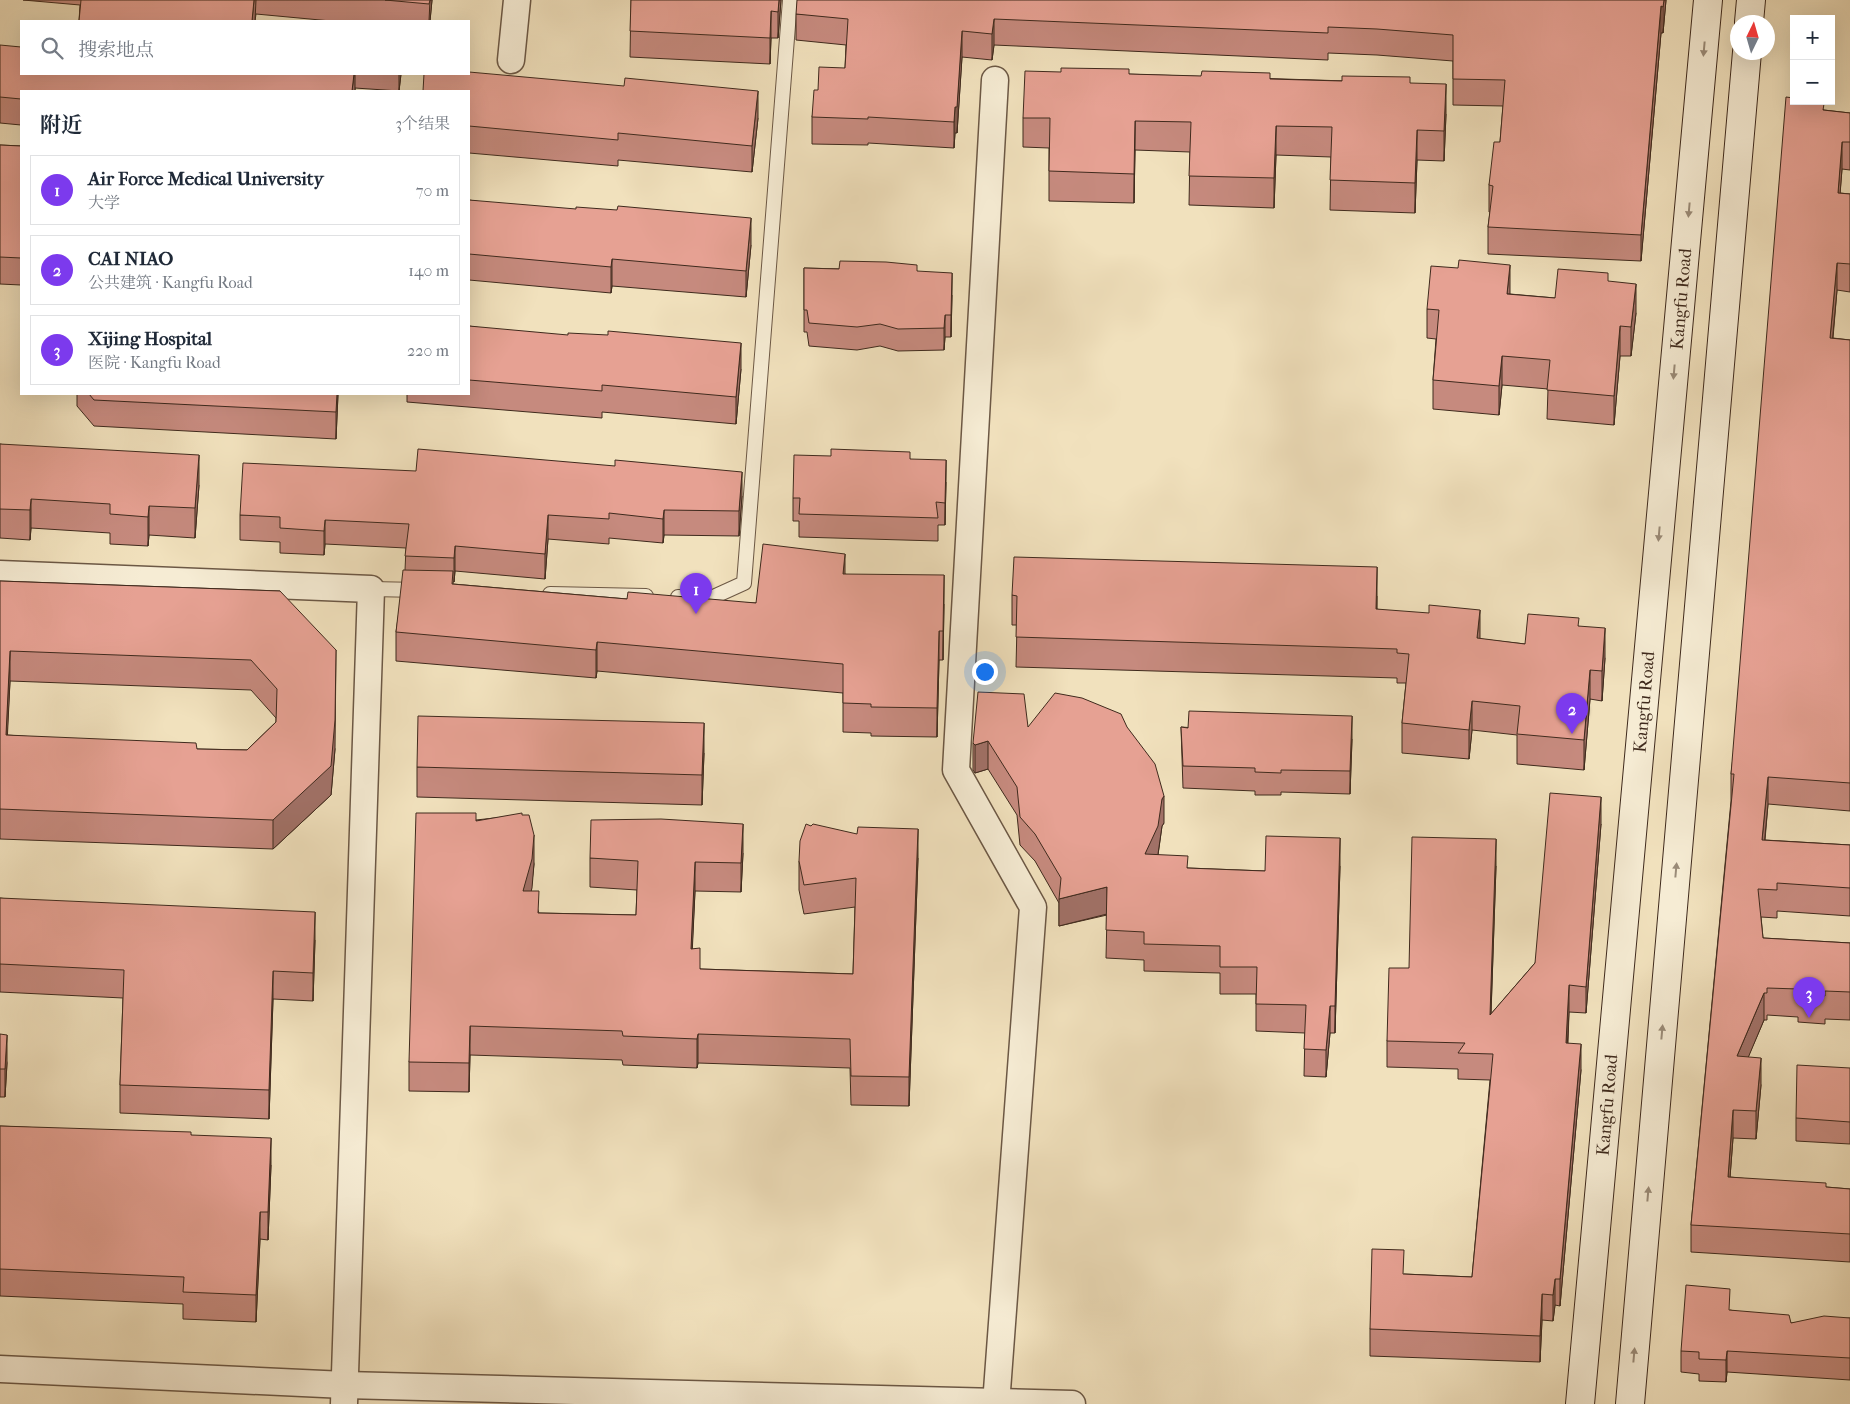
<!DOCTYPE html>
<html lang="zh">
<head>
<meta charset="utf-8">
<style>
	:root { --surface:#fff; --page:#f2f2f3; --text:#1f2937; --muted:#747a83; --line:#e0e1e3; --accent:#7c3aed }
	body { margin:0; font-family:"IM FELL French Canon","Noto Serif SC",serif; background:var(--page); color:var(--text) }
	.controls { position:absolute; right:15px; top:15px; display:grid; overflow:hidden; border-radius:0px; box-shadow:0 5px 20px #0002 }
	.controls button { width:45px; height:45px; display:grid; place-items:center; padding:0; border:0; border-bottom:1px solid var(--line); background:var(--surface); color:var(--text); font:25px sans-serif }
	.compass { position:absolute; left:1730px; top:15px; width:45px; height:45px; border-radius:50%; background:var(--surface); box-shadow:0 5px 20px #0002; rotate:5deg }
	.you { position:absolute; left:984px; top:671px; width:18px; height:18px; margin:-12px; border:4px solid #fff; border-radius:50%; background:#1a73e8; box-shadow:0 0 0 8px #1a73e833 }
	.badge { display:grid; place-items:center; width:32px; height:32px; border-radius:50%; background:var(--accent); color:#fff; font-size:16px; font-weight:700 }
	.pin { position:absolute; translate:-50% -41px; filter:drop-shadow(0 1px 2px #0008) }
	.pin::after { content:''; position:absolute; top:26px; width:18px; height:15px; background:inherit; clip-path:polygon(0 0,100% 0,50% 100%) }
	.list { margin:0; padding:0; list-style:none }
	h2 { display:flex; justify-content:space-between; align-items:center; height:65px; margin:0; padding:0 20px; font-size:21px }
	h2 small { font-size:16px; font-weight:400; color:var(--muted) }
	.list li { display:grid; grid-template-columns:32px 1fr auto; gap:15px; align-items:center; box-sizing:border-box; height:70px; margin:0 10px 10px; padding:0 10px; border:1px solid var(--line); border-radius:0px }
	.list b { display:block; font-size:19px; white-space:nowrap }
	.list p { margin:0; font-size:16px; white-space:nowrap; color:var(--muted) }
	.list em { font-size:16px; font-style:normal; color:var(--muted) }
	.icon { flex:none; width:28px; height:28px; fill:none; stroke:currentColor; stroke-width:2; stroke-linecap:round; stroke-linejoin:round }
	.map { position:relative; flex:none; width:1850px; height:1404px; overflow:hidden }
	.search { position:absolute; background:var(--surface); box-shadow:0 5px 20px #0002; left:20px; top:20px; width:450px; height:55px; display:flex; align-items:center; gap:12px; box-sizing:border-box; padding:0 18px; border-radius:0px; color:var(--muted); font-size:19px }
	.panel { position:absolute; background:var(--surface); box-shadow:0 5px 20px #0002; left:20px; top:90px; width:450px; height:305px; border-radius:0px }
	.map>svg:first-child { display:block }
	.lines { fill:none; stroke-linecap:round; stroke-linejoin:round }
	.lane-casing { stroke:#6c5845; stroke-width:16 }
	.street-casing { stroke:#6c5845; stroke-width:29 }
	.secondary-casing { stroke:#3f2a1d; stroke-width:30 }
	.lane { stroke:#f6ecd4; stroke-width:14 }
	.street { stroke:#f6ecd4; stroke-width:26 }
	.secondary { stroke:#f6ecd4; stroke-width:28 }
	.wall { fill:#c68a7e; stroke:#3f2a1d; fill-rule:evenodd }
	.shaded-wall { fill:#a17167; stroke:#3f2a1d }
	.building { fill:#e6a193; stroke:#3f2a1d; fill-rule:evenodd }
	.oneway { fill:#9a8b78 }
	.labels { text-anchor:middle; stroke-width:4; stroke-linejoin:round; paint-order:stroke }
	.street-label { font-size:18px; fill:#3f2a1d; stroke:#f6ecd4 }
</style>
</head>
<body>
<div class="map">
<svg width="1850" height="1404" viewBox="0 0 1850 1404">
	<rect width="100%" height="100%" fill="#f1e1bd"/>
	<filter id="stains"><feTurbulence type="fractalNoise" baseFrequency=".004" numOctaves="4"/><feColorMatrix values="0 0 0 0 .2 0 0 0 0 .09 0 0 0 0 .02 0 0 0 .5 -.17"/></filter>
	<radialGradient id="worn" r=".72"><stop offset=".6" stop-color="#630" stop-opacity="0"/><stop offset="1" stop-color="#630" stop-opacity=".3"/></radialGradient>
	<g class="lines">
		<defs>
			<g id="lane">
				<polyline points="371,589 419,590"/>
				<polyline points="550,594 646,596"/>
				<polyline points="678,597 711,598 744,583 790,0"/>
			</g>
			<g id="street">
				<polyline points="511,60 517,0"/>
				<polyline points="995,80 956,770 1033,907 996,1404"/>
				<polyline points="0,574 371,589 344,1404"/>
				<polyline points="0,1369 345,1385 1072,1404"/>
			</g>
			<g id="secondary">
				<polyline points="1749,22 1751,0"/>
				<polyline points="1580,1404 1708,0"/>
				<polyline points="1630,1404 1747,52"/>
			</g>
		</defs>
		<!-- lane casing -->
		<use href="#lane" class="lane-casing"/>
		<!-- street casing -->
		<use href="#street" class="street-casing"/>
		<!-- secondary casing -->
		<use href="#secondary" class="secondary-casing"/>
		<!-- lane -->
		<use href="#lane" class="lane"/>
		<!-- street -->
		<use href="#street" class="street"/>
		<!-- secondary -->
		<use href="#secondary" class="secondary"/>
	</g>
	<!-- wall -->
	<g class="wall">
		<polygon points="23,0 432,0 430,21 331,21 256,14 255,21 79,21 80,5"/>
		<polygon points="631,0 781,0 778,38 771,38 770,64 630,57"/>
		<polygon points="1666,0 1663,33 1661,33 1641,261 1488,254 1488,227 1490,212 1489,212 1489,185 1500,142 1503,106 1453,105 1453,61 1377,55 1328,53 1328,60 994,45 992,60 962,57 957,133 955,133 954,148 868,143 868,145 812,144 812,117 818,90 845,68 846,45 796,40 796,14"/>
		<polygon points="0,45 21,74 401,74 399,91 355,88 355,91 21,91 21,125 0,123"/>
		<polygon points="1061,72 1410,83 1446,114 1444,161 1417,160 1415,213 1330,210 1331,157 1276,155 1274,208 1189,205 1190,152 1135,150 1134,203 1049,201 1049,148 1023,147 1023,118"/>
		<polygon points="469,91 758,118 752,172 618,160 618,166 469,153"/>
		<polygon points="1813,103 1824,110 1850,113 1850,170 1842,169 1840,193 1850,194 1850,292 1837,290 1833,338 1850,340 1850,811 1768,804 1765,840 1850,845 1850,916 1777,911 1777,918 1761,917 1763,938 1850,943 1850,1020 1825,1019 1825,1024 1798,1022 1798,1017 1767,1015 1767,1020 1764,1020 1748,1057 1761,1085 1756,1139 1733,1138 1730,1177 1826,1187 1850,1189 1850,1262 1691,1252 1691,1225 1731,801 1731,774"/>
		<polygon points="0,145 21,146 21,285 0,284"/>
		<polygon points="469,200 751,245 746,297 612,286 611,293 469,280"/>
		<polygon points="804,268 917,271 952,295 951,337 945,337 944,350 898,351 880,346 857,350 809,346 807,332 804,332"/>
		<polygon points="1608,281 1636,313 1631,356 1620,356 1614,425 1547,419 1548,389 1502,385 1499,415 1433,409 1433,380 1436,339 1427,338 1427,309 1510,294 1555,298"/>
		<polygon points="469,326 741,369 736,424 602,412 602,418 407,402 407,394 469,394"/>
		<polygon points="77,394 338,394 336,439 94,426 77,406"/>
		<polygon points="0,444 199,485 195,538 149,535 148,546 110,544 110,533 31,528 30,540 0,538"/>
		<polygon points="910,459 946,482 945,525 938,525 938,541 799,537 799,521 793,521 793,498"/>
		<polygon points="742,496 739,536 664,535 663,543 609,538 609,544 548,539 545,579 455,571 454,582 453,582 453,584 627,599 756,603 845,574 944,604 943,660 939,660 937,737 871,736 871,733 843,732 843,693 597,671 596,678 396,661 396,632 405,570 406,548 325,544 324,555 280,553 280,542 240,540 240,515"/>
		<path d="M0,581l280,10 55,158 -4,46 -58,54 -273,-10zM10,681l241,9 25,28v4l-29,28 -50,-1 -190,-14z"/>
		<polygon points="1012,595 1377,596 1377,609 1480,639 1525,644 1579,626 1605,658 1602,701 1590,699 1584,770 1517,764 1517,735 1472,730 1469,759 1402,753 1402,723 1406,683 1397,683 1397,678 1016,667 1017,625 1012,625"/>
		<polygon points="1028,727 1164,823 1162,826 1158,855 1188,868 1265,871 1340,866 1335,1033 1330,1033 1326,1077 1304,1076 1305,1033 1256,1031 1256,994 1220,994 1220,973 1144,971 1144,960 1106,958 1107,915 1059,926 1059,903 1035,861 1020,845 1017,815 988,769 975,773 973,770 973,743"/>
		<polygon points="1181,727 1352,739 1350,794 1281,792 1281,795 1255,795 1255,791 1183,788"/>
		<polygon points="704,753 702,805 417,797 417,767"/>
		<polygon points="522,815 534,864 531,891 539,913 636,915 637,890 590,887 590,858 743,853 741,892 695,891 692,949 700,969 853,974 855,907 804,914 799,890 799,861 918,858 909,1106 851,1105 850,1068 698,1063 697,1068 623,1065 622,1060 470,1055 469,1092 409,1091 409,1062 476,820"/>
		<polygon points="1601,824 1586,1013 1569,1012 1568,1043 1581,1070 1560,1306 1555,1305 1553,1321 1542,1320 1540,1362 1370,1356 1370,1329 1404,1274 1472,1277 1490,1080 1458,1079 1458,1069 1387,1067 1387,1041 1409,968 1496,866 1491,1014 1535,963"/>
		<polygon points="0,898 315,940 313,1001 273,999 269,1119 120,1113 120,1085 123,998 0,992"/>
		<polygon points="0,1034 7,1063 5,1097 0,1097"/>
		<polygon points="1850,1068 1850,1144 1796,1141 1796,1118"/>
		<polygon points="0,1126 191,1135 271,1165 268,1240 260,1239 256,1322 183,1319 183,1304 0,1296"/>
		<polygon points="1730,1310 1791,1323 1850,1318 1850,1380 1727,1372 1726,1382 1699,1381 1699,1374 1681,1372 1681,1351"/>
	</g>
	<!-- shaded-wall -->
	<g class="shaded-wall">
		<polygon points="254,0 256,0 255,21 252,21"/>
		<polygon points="430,0 432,0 430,21 429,21"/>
		<polygon points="779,0 781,0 778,38 778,12"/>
		<polygon points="1664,0 1666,0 1663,33 1663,7"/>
		<polygon points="1661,6 1661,33 1641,261 1641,235"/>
		<polygon points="771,11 771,38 770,64 770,38"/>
		<polygon points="994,19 994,45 992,60 992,34"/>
		<polygon points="962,31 962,57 957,133 957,107"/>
		<polygon points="354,74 355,74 355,91 352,91"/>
		<polygon points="399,74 401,74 399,91"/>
		<polygon points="1446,84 1446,114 1444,161 1444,131"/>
		<polygon points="758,91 758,118 752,172 752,146"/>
		<polygon points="955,107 955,133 954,148 954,122"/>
		<polygon points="1135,121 1135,150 1134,203 1134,174"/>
		<polygon points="1276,126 1276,155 1274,208 1274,178"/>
		<polygon points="1417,130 1417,160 1415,213 1415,183"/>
		<polygon points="1842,142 1842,169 1838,221 1838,193"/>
		<polygon points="751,218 751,245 746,297 746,271"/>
		<polygon points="612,259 612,286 611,293 611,267"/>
		<polygon points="1837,263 1837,290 1830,366 1830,338"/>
		<polygon points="1510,265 1510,294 1507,294"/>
		<polygon points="952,273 952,295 951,337 951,315"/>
		<polygon points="1636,284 1636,313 1631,356 1631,327"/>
		<polygon points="945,315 945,337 944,350 944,328"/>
		<polygon points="1620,326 1620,356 1614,425 1614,396"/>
		<polygon points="741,343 741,369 736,424 736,397"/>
		<polygon points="1502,356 1502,385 1499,415 1499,386"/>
		<polygon points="337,394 338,394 336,439 336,412"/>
		<polygon points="199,455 199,485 195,538 195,508"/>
		<polygon points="946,460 946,482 945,525 945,503"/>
		<polygon points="742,472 742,496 739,536 739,511"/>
		<polygon points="31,499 31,528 30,540 30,510"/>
		<polygon points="149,506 149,535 148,546 148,517"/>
		<polygon points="664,510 664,535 663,543 663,519"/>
		<polygon points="548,515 548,539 545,579 545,554"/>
		<polygon points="325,520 325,544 324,555 324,531"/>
		<polygon points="455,546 455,571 454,582 454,558"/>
		<polygon points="845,554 845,583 843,574"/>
		<polygon points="1377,567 1377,596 1376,638 1376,609"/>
		<polygon points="944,575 944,604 943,660 943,631"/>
		<polygon points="1480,610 1480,639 1477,638"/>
		<polygon points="1605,628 1605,658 1602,701 1602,671"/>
		<polygon points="939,631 939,660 937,737 937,708"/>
		<polygon points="597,642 597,671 596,678 596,650"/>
		<polygon points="336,650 335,749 331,795 273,849 273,820"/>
		<polygon points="10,651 10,681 6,765 6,735"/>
		<polygon points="1590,670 1590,699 1584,770 1584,740"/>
		<polygon points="1472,701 1472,730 1469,759 1469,730"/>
		<polygon points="1352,716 1352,739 1350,794 1350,771"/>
		<polygon points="704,723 704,753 702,805 702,775"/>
		<polygon points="988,741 988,769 975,773 975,745"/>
		<polygon points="1768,777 1768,804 1762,868 1762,840"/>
		<polygon points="1164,796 1164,823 1162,826 1158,854 1145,882 1145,854 1162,799"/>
		<polygon points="1601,797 1601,824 1586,1013 1586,987"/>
		<polygon points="743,824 743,853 741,892 741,863"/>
		<polygon points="918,829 918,858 909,1106 909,1077"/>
		<polygon points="534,835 534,864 532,888 523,920 523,891"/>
		<polygon points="1340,838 1340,866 1335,1033 1335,1006"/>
		<polygon points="1496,839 1496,866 1490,1041 1490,1015"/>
		<polygon points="695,862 695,891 691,978 691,949"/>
		<polygon points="1107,887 1107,914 1059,926 1059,899"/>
		<polygon points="315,912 315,940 313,1001 313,973"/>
		<polygon points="273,971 273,999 269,1119 269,1090"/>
		<polygon points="1569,985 1569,1012 1566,1069 1566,1043"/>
		<polygon points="1764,993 1764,1020 1737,1084 1737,1056"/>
		<polygon points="1330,1006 1330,1033 1326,1077 1326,1050"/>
		<polygon points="470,1026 470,1055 469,1092 469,1063"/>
		<polygon points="698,1034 698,1063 697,1068 697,1039"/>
		<polygon points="7,1035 7,1063 5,1097 5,1069"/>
		<polygon points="1581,1044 1581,1070 1560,1306 1560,1279"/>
		<polygon points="1761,1058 1761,1085 1756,1139 1756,1111"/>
		<polygon points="1733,1110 1733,1138 1728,1204 1728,1177"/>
		<polygon points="271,1138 271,1165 268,1240 268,1212"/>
		<polygon points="260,1212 260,1239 256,1322 256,1295"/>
		<polygon points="1555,1279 1555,1305 1553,1321 1553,1295"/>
		<polygon points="1542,1294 1542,1320 1540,1362 1540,1336"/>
		<polygon points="1727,1351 1727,1372 1726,1382 1726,1360"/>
	</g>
	<!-- building -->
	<g class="building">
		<polygon points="81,0 254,0 252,21 79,21"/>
		<polygon points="385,0 430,0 429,4"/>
		<polygon points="631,0 779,0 778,12 771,11 770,38 630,31"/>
		<polygon points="797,0 1664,0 1663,7 1661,6 1641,235 1488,227 1493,186 1489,185 1494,142 1500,142 1505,80 1453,79 1453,35 1377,29 1328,27 1328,33 994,19 992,34 962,31 957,107 955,107 954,122 868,117 868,119 812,117 814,90 818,90 819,67 845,68 848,19 796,14"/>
		<polygon points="0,45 21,47 21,74 354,74 352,91 21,91 21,99 0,97"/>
		<polygon points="1061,68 1129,69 1129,74 1201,76 1202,71 1270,73 1270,79 1342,81 1342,76 1410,77 1410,83 1446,84 1444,131 1417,130 1415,183 1330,180 1332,127 1276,126 1274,178 1189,176 1191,122 1135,121 1134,174 1049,171 1050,118 1023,118 1025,71 1061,72"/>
		<polygon points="469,72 624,86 625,78 758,91 752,146 618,133 618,140 469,126 469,91 423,91 424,74 469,74"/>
		<polygon points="1786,97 1794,98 1794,101 1813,101 1813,103 1824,104 1823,110 1850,113 1850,142 1842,142 1838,193 1850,194 1850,264 1837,263 1830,338 1850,340 1850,783 1768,777 1762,840 1850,845 1850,888 1777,883 1777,890 1758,889 1763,938 1850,943 1850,992 1825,991 1825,996 1798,994 1798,989 1767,988 1767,993 1764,993 1737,1056 1761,1058 1756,1111 1733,1110 1728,1177 1826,1183 1826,1187 1850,1189 1850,1234 1691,1225 1734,774 1731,774"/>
		<polygon points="0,145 21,146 21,258 0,257"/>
		<polygon points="469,200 576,209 576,207 617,210 618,206 751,218 746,271 612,259 611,267 469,254"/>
		<polygon points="1459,260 1510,265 1507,294 1555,298 1558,269 1608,273 1608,281 1636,284 1631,327 1620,326 1614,396 1547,390 1550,360 1502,356 1499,386 1433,380 1439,310 1427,309 1431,266 1458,268"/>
		<polygon points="840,261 886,262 917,265 917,271 952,273 951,315 945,315 944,328 898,329 880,324 857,327 809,323 807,310 804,310 804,268 839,269"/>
		<polygon points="469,326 568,335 568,333 608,335 608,331 741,343 736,397 602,385 602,391 469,380"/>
		<polygon points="89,394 337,394 336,412 94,400"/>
		<polygon points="0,444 199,455 195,508 149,506 148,517 110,514 110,504 31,499 30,510 0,509"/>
		<polygon points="418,449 615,466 615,460 742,472 739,511 664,510 663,519 609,513 609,519 548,515 545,554 455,546 454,558 405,556 409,524 325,520 324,531 280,528 280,517 240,515 243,463 416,471"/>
		<polygon points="831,449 910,452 910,459 946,460 945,503 936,502 938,518 799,514 800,498 793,498 794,455 831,456"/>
		<polygon points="763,544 845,554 843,574 944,575 943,631 939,631 937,708 871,707 871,704 843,703 843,664 597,642 596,650 396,632 403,570 453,571 452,584 627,599 628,592 756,603"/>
		<polygon points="1014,557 1377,567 1376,609 1429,613 1429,605 1480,610 1477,638 1525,644 1528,614 1579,618 1578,626 1605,628 1602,671 1590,670 1584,740 1517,734 1520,706 1472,701 1469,730 1402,723 1409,654 1397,653 1397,649 1016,637 1017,596 1012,595"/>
		<path d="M0,581l280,10 56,59 -1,70 -4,46 -58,54 -273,-11zM10,651l241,9 26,29 -1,33 -29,28 -50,-1 -1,-6 -190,-8z"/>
		<polygon points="978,692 1024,694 1028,727 1055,693 1082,698 1121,714 1127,727 1155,764 1164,796 1162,799 1158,826 1145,854 1188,856 1187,868 1265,871 1266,836 1340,838 1335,1006 1330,1006 1326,1050 1304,1049 1306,1005 1256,1004 1257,967 1220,967 1220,946 1144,944 1144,932 1106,930 1107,887 1059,899 1061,878 1035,834 1020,817 1017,787 988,741 975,745 973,743"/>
		<polygon points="1189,711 1352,716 1350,771 1281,770 1281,773 1255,772 1255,768 1183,766 1181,727 1188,728"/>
		<polygon points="418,716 704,723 702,775 417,767"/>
		<polygon points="1550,793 1601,797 1586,987 1569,985 1566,1043 1581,1044 1560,1279 1555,1279 1553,1295 1542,1294 1540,1336 1370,1329 1372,1249 1404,1250 1403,1274 1472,1277 1493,1054 1458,1053 1465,1043 1387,1041 1389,968 1409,968 1412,837 1496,839 1490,1015 1535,963"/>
		<polygon points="416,813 476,813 476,821 522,813 522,815 529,815 534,835 532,859 523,891 539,891 538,913 636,915 638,861 590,858 591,820 661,819 743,824 741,863 695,862 691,949 700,948 700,969 853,974 856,878 804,885 799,861 800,841 806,824 811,826 813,824 857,834 858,827 918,829 909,1077 851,1076 850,1039 698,1034 697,1039 623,1036 622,1031 470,1026 469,1063 409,1062"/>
		<polygon points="0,898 315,912 313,973 273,971 269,1090 120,1085 124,970 0,964"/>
		<polygon points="0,1034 7,1035 5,1069 0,1069"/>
		<polygon points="1797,1065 1850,1068 1850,1122 1796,1118"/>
		<polygon points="0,1126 191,1132 191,1135 271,1138 268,1212 260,1212 256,1295 183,1292 184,1277 0,1269"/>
		<polygon points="1686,1285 1730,1289 1729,1310 1789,1315 1791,1323 1824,1316 1850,1318 1850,1358 1727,1351 1726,1360 1699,1359 1699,1352 1681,1351"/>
	</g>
	<!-- one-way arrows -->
	<defs><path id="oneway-solid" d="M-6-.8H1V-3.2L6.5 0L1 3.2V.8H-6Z" transform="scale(1.25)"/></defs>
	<g class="oneway">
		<use href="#oneway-solid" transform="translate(1704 49) rotate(95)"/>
		<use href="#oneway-solid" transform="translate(1689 210) rotate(95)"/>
		<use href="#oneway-solid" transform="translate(1674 372) rotate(95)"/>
		<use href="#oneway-solid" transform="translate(1659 534) rotate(95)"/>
		<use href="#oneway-solid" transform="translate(1676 870) rotate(-85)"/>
		<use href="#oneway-solid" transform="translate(1662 1032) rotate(-85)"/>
		<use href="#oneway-solid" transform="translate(1648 1194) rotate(-85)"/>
		<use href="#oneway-solid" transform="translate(1634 1355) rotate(-85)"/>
	</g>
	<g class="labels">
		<!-- street labels -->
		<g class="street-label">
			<text transform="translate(1681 299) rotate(-85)" y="6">Kangfu Road</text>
			<text transform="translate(1644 702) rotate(-85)" y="6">Kangfu Road</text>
			<text transform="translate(1607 1105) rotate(-85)" y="6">Kangfu Road</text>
		</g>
	</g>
	<rect width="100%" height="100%" filter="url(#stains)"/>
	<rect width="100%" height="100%" fill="url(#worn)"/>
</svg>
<div class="controls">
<button>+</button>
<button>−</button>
</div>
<svg class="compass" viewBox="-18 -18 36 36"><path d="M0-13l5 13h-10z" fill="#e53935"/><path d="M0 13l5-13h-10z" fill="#747a83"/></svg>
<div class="you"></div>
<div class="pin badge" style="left:696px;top:614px">1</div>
<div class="pin badge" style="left:1572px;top:734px">2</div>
<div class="pin badge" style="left:1809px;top:1018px">3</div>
<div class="search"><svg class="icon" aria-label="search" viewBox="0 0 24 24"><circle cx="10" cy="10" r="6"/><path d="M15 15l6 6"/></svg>搜索地点</div>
<section class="panel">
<h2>附近<small>3个结果</small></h2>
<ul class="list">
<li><span class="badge">1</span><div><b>Air Force Medical University</b><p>大学</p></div><em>70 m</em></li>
<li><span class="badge">2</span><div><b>CAI NIAO</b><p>公共建筑 · Kangfu Road</p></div><em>140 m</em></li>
<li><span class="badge">3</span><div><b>Xijing Hospital</b><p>医院 · Kangfu Road</p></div><em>220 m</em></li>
</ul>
</section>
</div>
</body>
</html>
